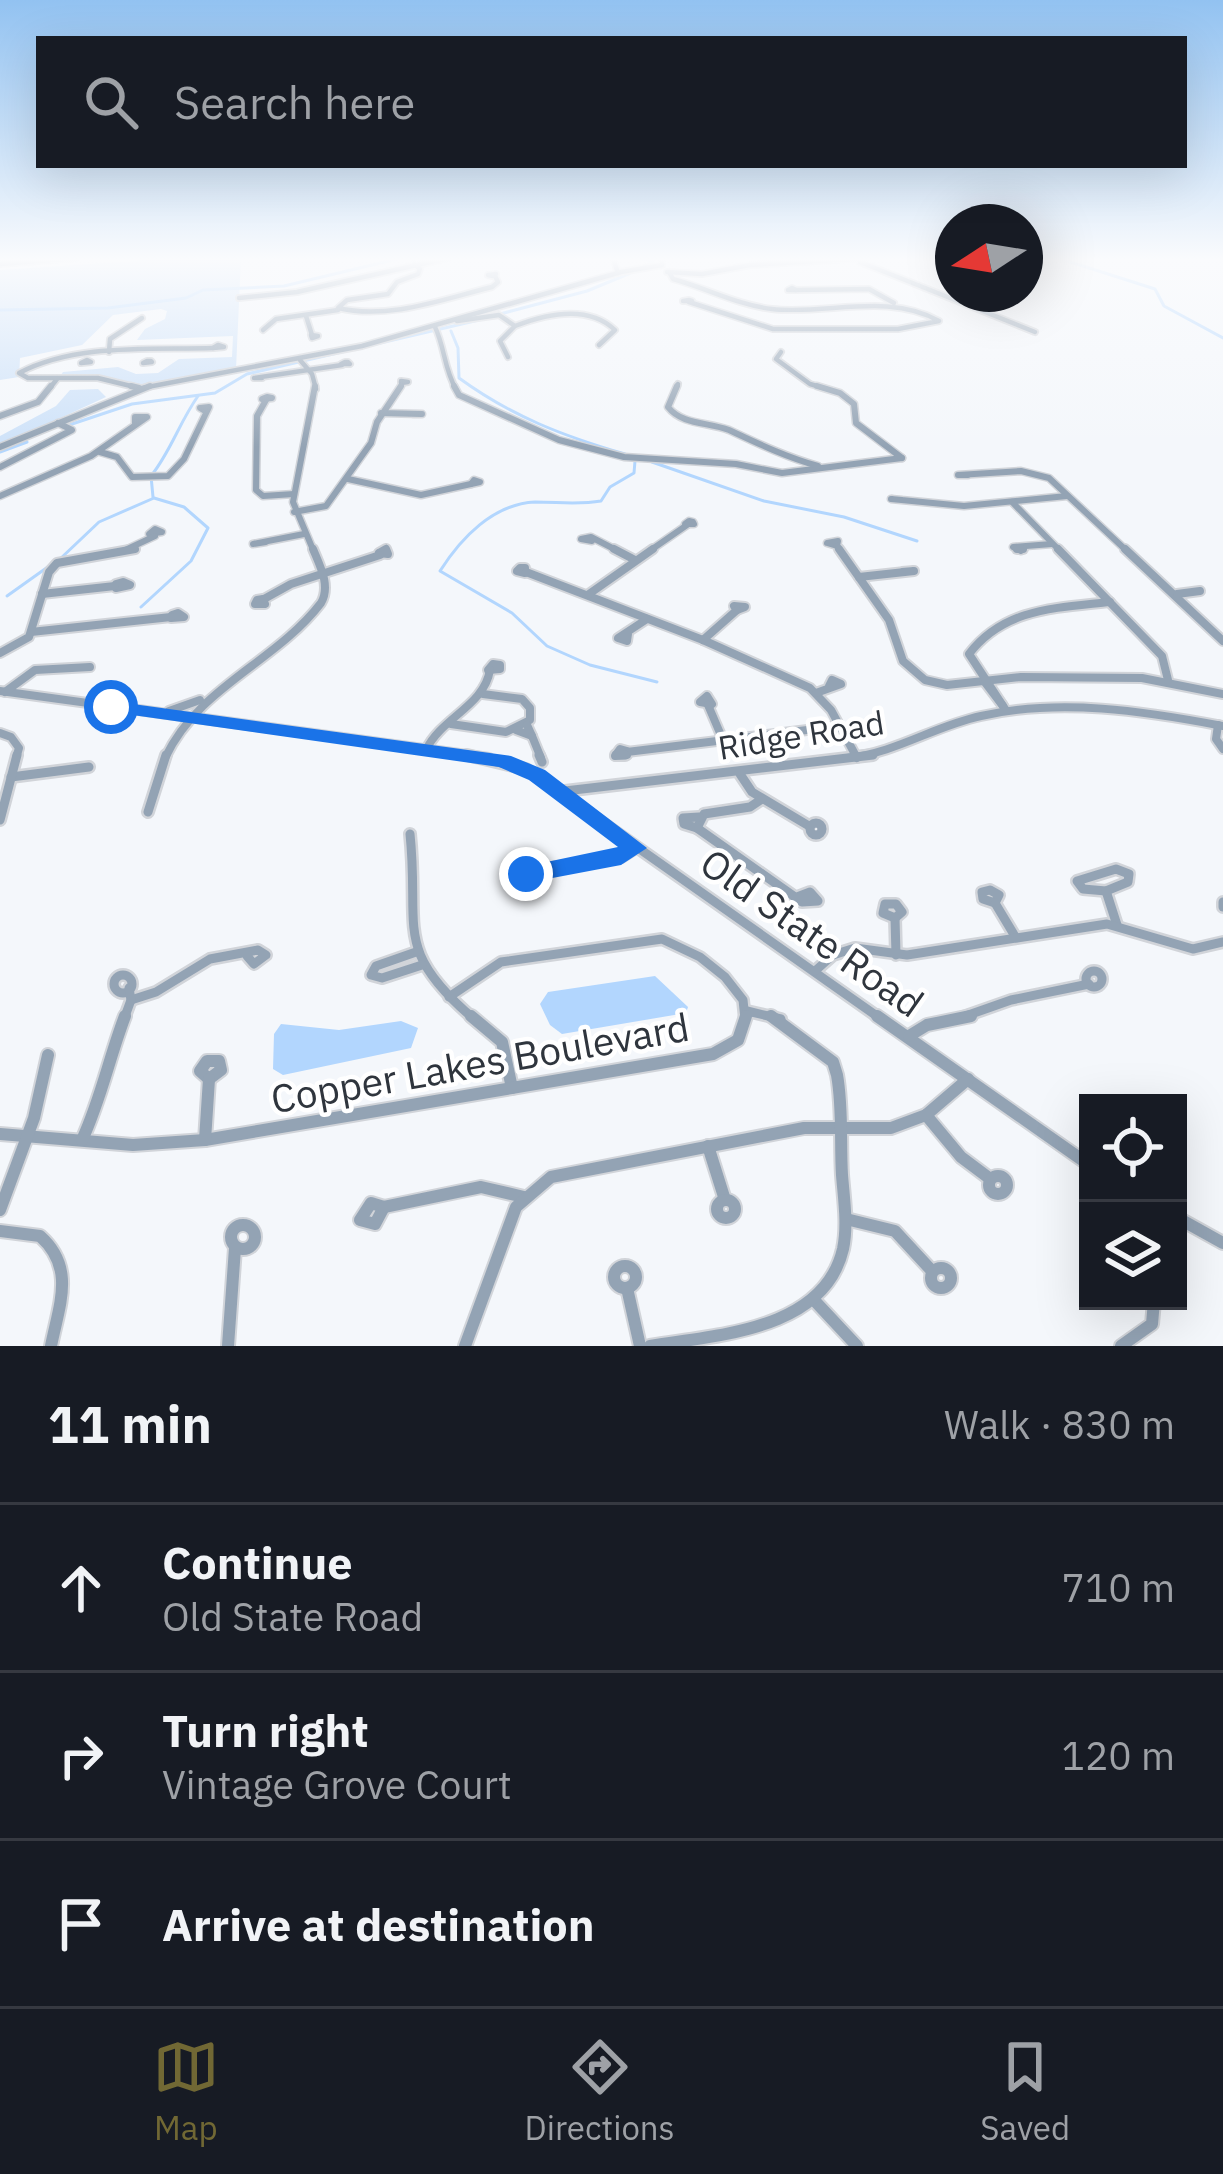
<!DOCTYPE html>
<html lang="en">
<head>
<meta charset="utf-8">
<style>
	:root { --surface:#171b24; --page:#242831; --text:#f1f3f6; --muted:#9ea1a6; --line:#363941; --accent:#716834 }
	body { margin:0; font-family:"IBM Plex Sans",sans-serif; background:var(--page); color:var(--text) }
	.controls { position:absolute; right:36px; bottom:36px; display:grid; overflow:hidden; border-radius:0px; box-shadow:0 12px 48px #0002 }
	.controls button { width:108px; height:108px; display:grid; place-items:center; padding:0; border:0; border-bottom:3px solid var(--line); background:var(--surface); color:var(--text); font:60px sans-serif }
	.compass { position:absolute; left:935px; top:204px; width:108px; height:108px; border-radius:50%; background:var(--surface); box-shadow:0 12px 48px #0002; rotate:258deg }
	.stop { position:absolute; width:36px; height:36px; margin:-27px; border:9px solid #1a73e8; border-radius:50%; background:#fff }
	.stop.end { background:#1a73e8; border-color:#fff; box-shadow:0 3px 12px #0008 }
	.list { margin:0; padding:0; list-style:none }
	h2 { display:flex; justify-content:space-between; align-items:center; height:156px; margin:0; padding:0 48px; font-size:51px }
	h2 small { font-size:39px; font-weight:400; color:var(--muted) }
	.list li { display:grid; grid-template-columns:78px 1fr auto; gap:36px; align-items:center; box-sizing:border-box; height:168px; padding:0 48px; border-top:3px solid var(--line) }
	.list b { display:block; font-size:45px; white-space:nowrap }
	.list p { margin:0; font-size:39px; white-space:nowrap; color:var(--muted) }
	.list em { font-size:39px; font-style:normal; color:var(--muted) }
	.icon { flex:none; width:66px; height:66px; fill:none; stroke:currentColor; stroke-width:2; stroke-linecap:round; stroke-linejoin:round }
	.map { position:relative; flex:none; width:1223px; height:1346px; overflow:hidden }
	.search { position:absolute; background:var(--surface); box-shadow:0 12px 48px #0002; left:36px; right:36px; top:36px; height:132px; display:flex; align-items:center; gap:30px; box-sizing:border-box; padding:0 42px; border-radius:0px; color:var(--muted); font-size:45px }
	.sheet { height:660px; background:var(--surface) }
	nav { display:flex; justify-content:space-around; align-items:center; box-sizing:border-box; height:168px; border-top:3px solid var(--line); background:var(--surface); font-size:33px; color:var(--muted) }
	nav a { display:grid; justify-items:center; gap:6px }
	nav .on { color:var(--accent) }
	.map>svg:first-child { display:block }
	.green { fill:#cee2f9 }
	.water { fill:#b2d6fe }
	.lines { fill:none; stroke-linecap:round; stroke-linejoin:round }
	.stream { stroke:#b2d6fe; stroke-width:3 }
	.minor-far4-casing { stroke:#d1d4d9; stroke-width:8 }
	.minor-far3-casing { stroke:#d1d4d9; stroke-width:9 }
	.minor-far2-casing { stroke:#d1d4d9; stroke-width:12 }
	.minor-far1-casing { stroke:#d1d4d9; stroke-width:14 }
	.minor-casing { stroke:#d1d4d9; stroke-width:16 }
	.minor-far4 { stroke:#93a3b4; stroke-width:4.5 }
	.minor-far3 { stroke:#93a3b4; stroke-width:6 }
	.minor-far2 { stroke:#93a3b4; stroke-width:8 }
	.minor-far1 { stroke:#93a3b4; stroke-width:9 }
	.minor { stroke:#93a3b4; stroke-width:12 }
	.route { fill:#1a73e8 }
	.labels { text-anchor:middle; stroke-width:9; stroke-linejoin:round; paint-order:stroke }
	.street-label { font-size:33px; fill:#2f353d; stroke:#fff }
	.near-street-label { font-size:39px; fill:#2f353d; stroke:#fff }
</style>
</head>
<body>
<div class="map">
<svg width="1223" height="1346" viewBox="0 0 1223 1346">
	<rect width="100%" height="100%" fill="#f4f7fb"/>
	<!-- green -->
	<g class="green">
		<polygon points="178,258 241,258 236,369 142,385 59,378 63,372 118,367 136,374 158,373 179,359 232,357 233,336 137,340 145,329 165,319 167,311 161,309 113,315 82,345 20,358 19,377 0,380 0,270"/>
		<polygon points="98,389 106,397 0,446 0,436 56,406 70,390"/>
	</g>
	<!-- water -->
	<g class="water">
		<polygon points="655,976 688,1007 686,1013 562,1034 550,1025 540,1004 548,992"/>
		<polygon points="401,1021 418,1028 411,1048 283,1075 273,1069 274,1034 281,1024 339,1030"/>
	</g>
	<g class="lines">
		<!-- stream -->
		<g class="stream">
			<polyline points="636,258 653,261 647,266"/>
			<polyline points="1058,258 1155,289 1164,306 1223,338"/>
			<polyline points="0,310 108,308 186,298 203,290 284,286 401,258"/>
			<polyline points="500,314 587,291 633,272"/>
			<path d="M451,331l7,17 1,30c52,38 104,58 166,76"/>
			<polyline points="69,425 132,404 215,393 247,374 479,320"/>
			<polyline points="0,452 27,442"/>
			<path d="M635,461l-1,12 -24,14 -9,14c-23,4 -42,1 -66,1 -42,2 -74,36 -95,69l72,42 35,33 43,19 67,17"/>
			<polyline points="652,462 764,501 844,517 917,541"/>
			<path d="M153,497l-2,-21c20,-25 28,-53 47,-80"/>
			<polyline points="60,559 99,522 154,498 184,507 208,528 191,561 141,607"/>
			<polyline points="7,596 52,564"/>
		</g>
		<defs>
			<g id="minor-far4">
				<polyline points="613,258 618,273"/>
				<polyline points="860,262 1035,332"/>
				<polyline points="0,264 76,258"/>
				<path d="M414,264l6,5 -2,5 -21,8 -9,12 -41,6 -9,8c51,12 105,-9 154,-21l6,-5 -3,-6"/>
				<polyline points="667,272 702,274 750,265 866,258"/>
				<path d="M669,272l4,7c33,9 65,26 99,30 56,6 116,-17 167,12l-41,8h-125l-84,-27"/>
				<polygon points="496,274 493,276 488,275"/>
				<polygon points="792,288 796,290 788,290"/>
				<polyline points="795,290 869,289 894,303"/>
				<polyline points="239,298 297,292 448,258"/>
				<polygon points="689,300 692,301 683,301"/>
				<polyline points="306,316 312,335"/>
				<path d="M457,321l42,-6 16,11c31,-12 73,-22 100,4l-16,15"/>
				<path d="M435,327c10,21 9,42 21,62"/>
				<polyline points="263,330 276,319 338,310"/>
				<polygon points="311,335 318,336 312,338"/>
				<polygon points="218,345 224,347 213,348"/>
				<polyline points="109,352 110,339 142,318"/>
				<polyline points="781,352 776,359 810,384 827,389"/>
				<polyline points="508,357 500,341 514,327"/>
				<polygon points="87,360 91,362 81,363"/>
				<polyline points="300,360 312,374 316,389"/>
				<polygon points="147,361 151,361 152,362 143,363"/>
				<polygon points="345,362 348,362 350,364 341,364"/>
				<polyline points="262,378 254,378 342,365"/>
				<polygon points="401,381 408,382 401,383"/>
				<path d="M139,388l-41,-10h-70l-9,-5c57,-30 131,-23 194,-25"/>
				<polyline points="49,389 57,379"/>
				<polyline points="137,389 362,346 621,272 662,265 662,258"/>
				<polyline points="399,389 402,384"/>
				<polyline points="676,389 678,384"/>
			</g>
			<g id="minor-far3">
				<polyline points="131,386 139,388"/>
				<polyline points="454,386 459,395 559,440 624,457 736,464 782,473 902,458"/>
				<path d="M677,386l-9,21c14,18 40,15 61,23 30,14 57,27 89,36"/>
				<polyline points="817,386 840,393 854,404 856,423 902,458"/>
				<polygon points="267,397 272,398 262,399"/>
				<polyline points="266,400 257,416 256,490 263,496 294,494"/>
				<polyline points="381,413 422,414 413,414"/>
				<polyline points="0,416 38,402 51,386"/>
				<polyline points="0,447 150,386"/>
				<polyline points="100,452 117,457 132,477 168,476 184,459 209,407 200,408 205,411"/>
				<polyline points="0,467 72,430 58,423"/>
				<polyline points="968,475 958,475 1021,471 1049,478 1128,552"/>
				<polyline points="348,479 421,495 471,484"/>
				<polygon points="474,480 480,482 471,484"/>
				<polyline points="0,496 91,456 147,417 135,417 135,423"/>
				<polyline points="902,500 891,499 964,506 1067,496"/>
				<polyline points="1012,502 1061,552"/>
				<polyline points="294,512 326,506 371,443 377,422 401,386"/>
				<polygon points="689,521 693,522 694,524 685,524"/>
				<polygon points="155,529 162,532 149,534"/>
				<polyline points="592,541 581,539 591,537 620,552"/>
				<polygon points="838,541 837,546 827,543"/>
				<polyline points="266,542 253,544 304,534"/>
				<polyline points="837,546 841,552"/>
				<polyline points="1025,547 1021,551 1013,547 1052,544"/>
				<polyline points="121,552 155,536"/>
				<polyline points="314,552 293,502 315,386"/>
				<polyline points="379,552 387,552"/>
				<polyline points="648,552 687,525"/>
			</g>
			<g id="minor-far2">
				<polyline points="386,549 379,553 388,554 386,549"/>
				<polyline points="614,549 635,560"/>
				<polyline points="839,549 889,620 903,661 925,680 947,685 1021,677 1142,678 1223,694"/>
				<polyline points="1017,549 1023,549"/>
				<polyline points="1058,549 1162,656 1168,680"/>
				<polyline points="1125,549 1223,641"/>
				<polygon points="520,568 525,568 525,573 517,571"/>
				<polyline points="526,572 703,640 810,688 831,710 857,758"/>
				<polyline points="859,577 914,571 902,572"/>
				<polygon points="123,582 130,585 116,588 116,584"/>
				<polyline points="42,594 115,586"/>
				<polyline points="589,594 653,549"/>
				<polyline points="1177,594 1200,591"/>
				<polygon points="263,599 265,604 255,604 257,600"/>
				<polyline points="264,599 291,584 380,555"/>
				<polygon points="734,606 745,607 737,610"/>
				<polygon points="178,613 184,617 171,618 172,615"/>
				<polyline points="31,632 171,617"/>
				<polyline points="628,634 627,641 618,638 647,619"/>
				<polyline points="703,640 737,610"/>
				<polyline points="0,653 29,637 49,572 57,563 135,549"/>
				<polygon points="493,664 500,665 500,669 488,670"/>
				<polyline points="984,681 1003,706"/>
				<polyline points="0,691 489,758"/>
				<polyline points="5,692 35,670 90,667"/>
				<polyline points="816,693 841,684 832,680 829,686"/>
				<polygon points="707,696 712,704 700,702"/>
				<polyline points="708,705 723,740"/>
				<path d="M1005,709l-36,-55c35,-46 87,-46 141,-52"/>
				<polyline points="169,711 200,700"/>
				<polyline points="451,724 506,732 530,720 530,708 522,699 483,694"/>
				<polyline points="1218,725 1216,739 1223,749"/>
				<polyline points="516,730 532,736 527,725"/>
				<polyline points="0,733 11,737 19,748 16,758"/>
				<polyline points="532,736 541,758"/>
				<polygon points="620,749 627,751 627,755 615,756"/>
				<path d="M426,750c15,-32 58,-44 64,-80"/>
				<polyline points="627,752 840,726"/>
				<path d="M165,758c34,-72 110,-95 156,-155 10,-17 -1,-37 -8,-54"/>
				<path d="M847,758c49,-5 87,-32 134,-42 79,-18 163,-5 242,10"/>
			</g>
			<g id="minor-far1">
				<polyline points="467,755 526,769 881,1019"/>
				<polyline points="539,755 542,762"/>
				<polyline points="616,755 625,755"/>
				<polyline points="740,774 752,792 809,826"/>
				<polyline points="11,777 89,767"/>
				<polyline points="565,791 873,755"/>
				<polyline points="762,799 750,807 704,814 697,828 802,902 818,901 810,892 797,897"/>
				<polyline points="148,812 166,755"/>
				<polyline points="0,820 17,755"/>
				<circle cx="816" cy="829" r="6"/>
				<polyline points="697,828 684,824 683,818 699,817"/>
				<path d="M410,834c10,95 -18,115 64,185"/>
				<polygon points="514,867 527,872 521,878 509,875"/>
				<polygon points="1116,869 1129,874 1128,882 1106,891 1083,889 1077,881"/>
				<polyline points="527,872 621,857 635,848"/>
				<polygon points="990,890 999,895 995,903 983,899 982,892"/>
				<polyline points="1106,891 1117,925"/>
				<polyline points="1223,902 1223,907"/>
				<polyline points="995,903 1016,938"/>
				<polygon points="885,904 896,904 902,912 895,918 883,913"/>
				<polyline points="895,918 896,955"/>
				<polyline points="416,952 376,966 371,975 382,978 422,965"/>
				<polyline points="815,971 833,955 855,948 907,955 1107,924 1193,949 1223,942"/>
				<circle cx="1094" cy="979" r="8"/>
				<circle cx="123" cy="984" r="9"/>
				<polyline points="449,997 501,962 662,939 700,957 725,977 743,1000 745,1019"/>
				<polyline points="131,1000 156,992 210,959 258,950 266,955 254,964 247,956"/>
				<polyline points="747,1011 781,1019"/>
				<polyline points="124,1019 131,1000 129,988"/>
				<polyline points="957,1019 1011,1000 1089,984"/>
			</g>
			<g id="minor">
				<polyline points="471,1016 502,1042 512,1088"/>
				<polyline points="877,1016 1088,1164"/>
				<polyline points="909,1036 927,1025 971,1016"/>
				<polygon points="207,1061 219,1061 221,1070 209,1079 200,1071"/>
				<polyline points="926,1115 961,1157 989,1178"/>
				<polyline points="0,1134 133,1145 205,1140 713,1054 738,1040 746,1016"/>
				<path d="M82,1140c19,-41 27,-82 43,-124"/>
				<polyline points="205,1140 209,1079"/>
				<polyline points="708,1146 725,1200"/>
				<circle cx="998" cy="1185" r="9"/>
				<circle cx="726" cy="1209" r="9"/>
				<polygon points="371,1203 384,1207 375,1224 360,1220"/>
				<polyline points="384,1207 481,1187 524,1197"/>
				<polyline points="0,1210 34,1118 48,1055"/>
				<polyline points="1178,1218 1223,1243"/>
				<polyline points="846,1219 895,1231 932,1271"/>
				<circle cx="243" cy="1237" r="12"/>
				<path d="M0,1231l40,5c36,32 19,69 11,110"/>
				<circle cx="625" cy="1277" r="11"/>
				<circle cx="941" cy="1278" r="10"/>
				<polyline points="627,1288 640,1346"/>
				<polyline points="813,1299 857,1346"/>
				<polyline points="228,1346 235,1248"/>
				<polyline points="465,1346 516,1207 551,1177 804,1128 891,1128 926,1115 968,1079"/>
				<path d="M650,1346c66,-11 174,-15 193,-97 5,-24 1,-49 -1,-74 -2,-33 1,-67 -5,-100l-4,-13 -62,-46"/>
				<polyline points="1121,1346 1152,1324 1154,1301"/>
			</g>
		</defs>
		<!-- minor-far4 casing -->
		<use href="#minor-far4" class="minor-far4-casing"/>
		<!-- minor-far3 casing -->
		<use href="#minor-far3" class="minor-far3-casing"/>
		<!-- minor-far2 casing -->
		<use href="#minor-far2" class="minor-far2-casing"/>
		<!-- minor-far1 casing -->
		<use href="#minor-far1" class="minor-far1-casing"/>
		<!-- minor casing -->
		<use href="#minor" class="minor-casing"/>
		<!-- minor-far4 -->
		<use href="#minor-far4" class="minor-far4"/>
		<!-- minor-far3 -->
		<use href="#minor-far3" class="minor-far3"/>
		<!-- minor-far2 -->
		<use href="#minor-far2" class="minor-far2"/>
		<!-- minor-far1 -->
		<use href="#minor-far1" class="minor-far1"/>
		<!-- minor -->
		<use href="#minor" class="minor"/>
	</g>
	<!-- sky -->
	<linearGradient id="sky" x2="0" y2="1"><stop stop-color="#92c2f1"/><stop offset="0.58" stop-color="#fafbfd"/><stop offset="1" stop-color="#fafbfd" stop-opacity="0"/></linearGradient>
	<rect width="1223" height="447" fill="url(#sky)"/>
	<!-- route -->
	<polygon class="route" points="111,701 511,756 545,770 647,848 621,865 526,883 514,874 518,868 618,847 529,780 499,767 104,711 104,702"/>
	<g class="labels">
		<!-- street labels -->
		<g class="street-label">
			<text transform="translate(801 735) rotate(-9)" y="12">Ridge Road</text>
		</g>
		<!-- near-street labels -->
		<g class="near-street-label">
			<text transform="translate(812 933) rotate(35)" y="14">Old State Road</text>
			<text transform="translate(480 1063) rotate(-10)" y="14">Copper Lakes Boulevard</text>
		</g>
	</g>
</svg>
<div class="controls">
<button><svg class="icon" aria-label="locate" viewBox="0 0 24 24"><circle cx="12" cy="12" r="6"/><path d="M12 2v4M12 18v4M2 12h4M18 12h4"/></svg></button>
<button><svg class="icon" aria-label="layers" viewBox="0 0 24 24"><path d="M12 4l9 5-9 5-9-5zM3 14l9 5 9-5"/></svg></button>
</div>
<svg class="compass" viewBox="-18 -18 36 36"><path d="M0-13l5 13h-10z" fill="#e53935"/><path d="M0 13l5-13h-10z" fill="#9ea1a6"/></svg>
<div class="stop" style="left:111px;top:707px"></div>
<div class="stop end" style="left:526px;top:874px"></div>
<div class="search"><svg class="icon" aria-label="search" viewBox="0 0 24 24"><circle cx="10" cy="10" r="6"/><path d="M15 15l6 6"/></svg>Search here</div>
</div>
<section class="sheet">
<h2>11 min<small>Walk · 830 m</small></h2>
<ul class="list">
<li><svg class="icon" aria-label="ahead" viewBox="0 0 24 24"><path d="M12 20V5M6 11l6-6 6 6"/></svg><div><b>Continue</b><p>Old State Road</p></div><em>710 m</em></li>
<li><svg class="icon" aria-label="right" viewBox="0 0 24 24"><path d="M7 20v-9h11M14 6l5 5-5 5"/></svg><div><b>Turn right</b><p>Vintage Grove Court</p></div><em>120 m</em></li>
<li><svg class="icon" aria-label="arrive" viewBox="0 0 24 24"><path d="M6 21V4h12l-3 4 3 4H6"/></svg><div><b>Arrive at destination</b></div></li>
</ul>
</section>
<nav>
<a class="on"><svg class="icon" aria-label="map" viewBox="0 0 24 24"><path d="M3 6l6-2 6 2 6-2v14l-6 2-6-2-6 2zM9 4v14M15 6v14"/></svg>Map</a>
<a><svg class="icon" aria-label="directions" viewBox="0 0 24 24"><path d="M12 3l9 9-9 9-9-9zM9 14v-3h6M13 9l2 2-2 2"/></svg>Directions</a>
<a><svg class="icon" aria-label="saved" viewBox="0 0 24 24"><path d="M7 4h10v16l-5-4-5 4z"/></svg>Saved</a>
</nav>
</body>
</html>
